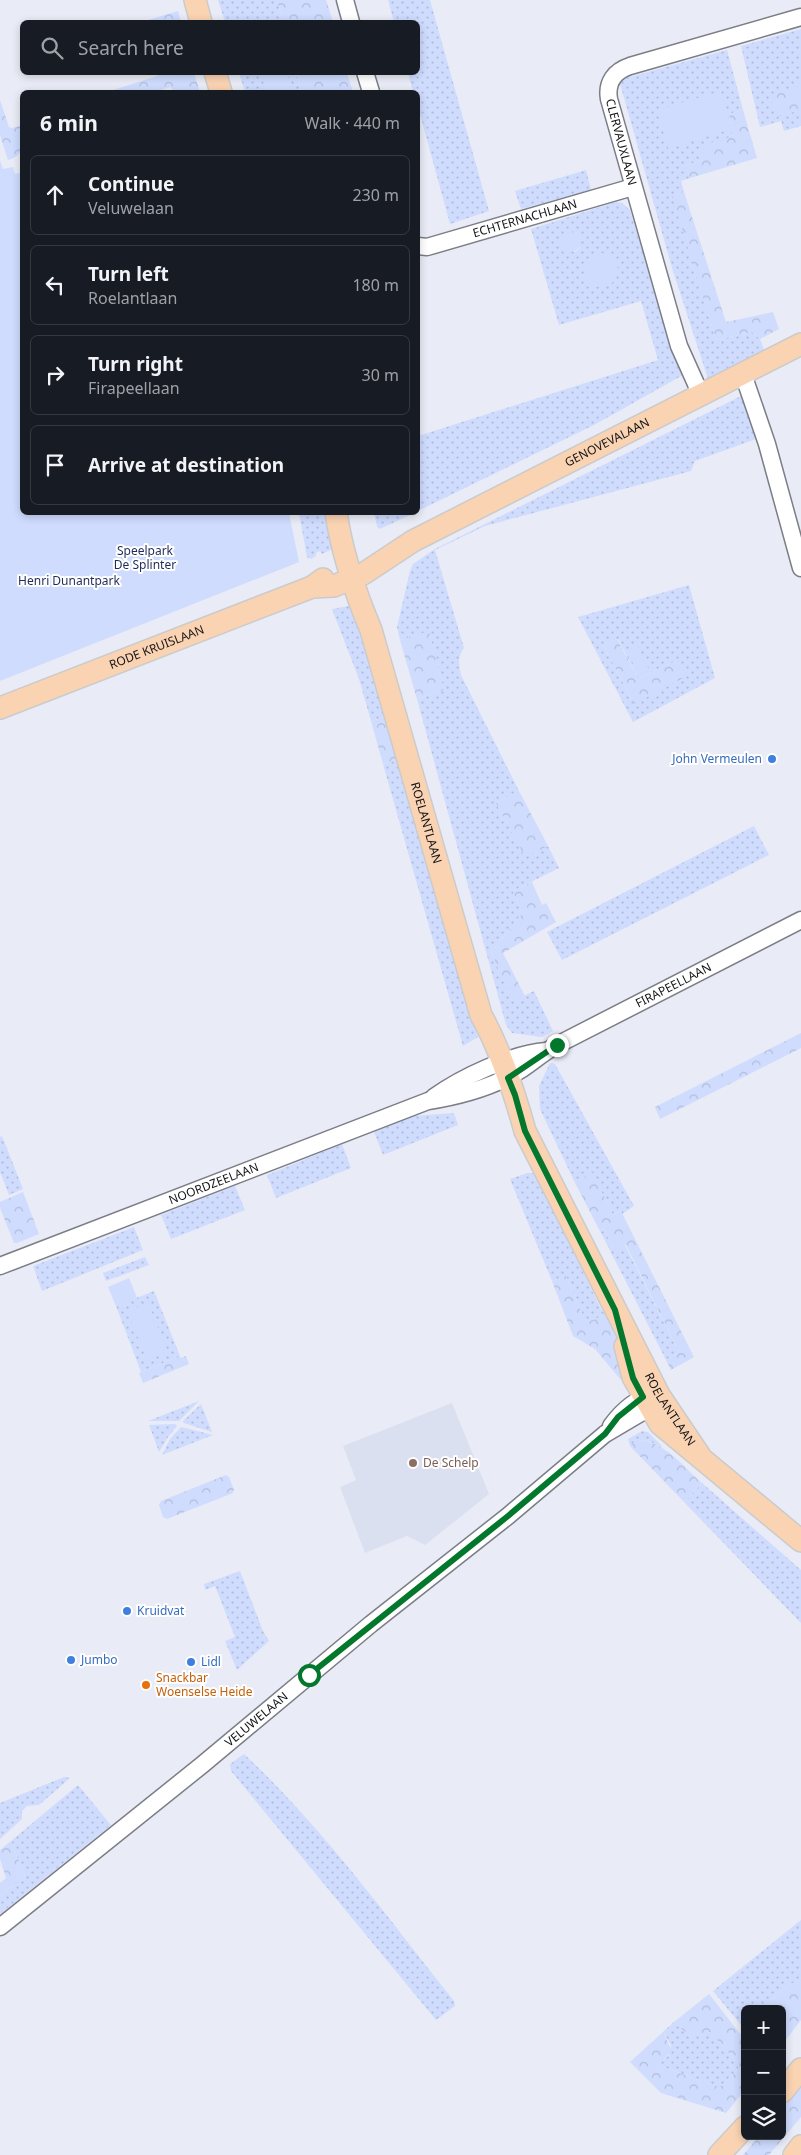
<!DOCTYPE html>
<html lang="en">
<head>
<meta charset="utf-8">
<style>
	:root { --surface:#171b24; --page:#20242c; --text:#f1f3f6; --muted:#9ea1a6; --line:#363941 }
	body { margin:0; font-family:"Noto Sans",sans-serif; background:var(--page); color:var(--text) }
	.controls { position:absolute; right:15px; bottom:15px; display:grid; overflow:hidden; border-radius:8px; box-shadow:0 2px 8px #0003 }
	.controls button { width:45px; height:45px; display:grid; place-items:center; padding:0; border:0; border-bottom:1px solid var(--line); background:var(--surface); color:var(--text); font:25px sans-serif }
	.stop { position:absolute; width:15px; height:15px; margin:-11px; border:4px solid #03772c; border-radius:50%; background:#fff }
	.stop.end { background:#03772c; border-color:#fff; box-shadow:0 1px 5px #0008 }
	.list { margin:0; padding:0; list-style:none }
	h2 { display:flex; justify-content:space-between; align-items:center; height:65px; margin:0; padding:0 20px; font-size:21px }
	h2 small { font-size:16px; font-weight:400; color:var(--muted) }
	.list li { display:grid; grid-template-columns:32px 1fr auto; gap:15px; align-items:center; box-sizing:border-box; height:80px; margin:0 10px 10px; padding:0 10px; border:1px solid var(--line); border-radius:8px }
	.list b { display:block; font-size:19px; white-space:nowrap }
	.list p { margin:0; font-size:16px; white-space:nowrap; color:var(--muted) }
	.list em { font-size:16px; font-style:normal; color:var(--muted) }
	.icon { flex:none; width:28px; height:28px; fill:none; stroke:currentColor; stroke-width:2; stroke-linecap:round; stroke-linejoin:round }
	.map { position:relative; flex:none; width:801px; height:2155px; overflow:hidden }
	.search { position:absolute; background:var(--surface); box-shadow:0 2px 8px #0003; left:20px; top:20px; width:400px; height:55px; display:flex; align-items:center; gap:12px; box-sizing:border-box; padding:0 18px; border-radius:8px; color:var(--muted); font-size:19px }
	.panel { position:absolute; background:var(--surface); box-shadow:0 2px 8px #0003; left:20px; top:90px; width:400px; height:425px; border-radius:8px }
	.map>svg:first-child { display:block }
	.built { fill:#dae0f0 }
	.grass { fill:url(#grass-dots); fill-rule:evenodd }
	.forest { fill:url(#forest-crowns) }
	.green { fill:#cfdcfe }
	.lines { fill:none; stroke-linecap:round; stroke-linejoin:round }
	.minor-casing { stroke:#7b7e86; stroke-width:19 }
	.major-casing { stroke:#cbcbcc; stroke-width:24 }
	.minor { stroke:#fff; stroke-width:16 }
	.major { stroke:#fad3b2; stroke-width:21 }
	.route { stroke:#03772c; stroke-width:6 }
	.shop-dot { fill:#3f7fe0; stroke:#fff; stroke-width:2 }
	.education-dot { fill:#8d6e63; stroke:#fff; stroke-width:2 }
	.food-dot { fill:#e8710a; stroke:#fff; stroke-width:2 }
	.labels { text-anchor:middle; stroke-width:4; stroke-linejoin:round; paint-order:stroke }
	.street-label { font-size:12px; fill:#131417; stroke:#fff }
	.park-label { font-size:12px; fill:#1f2c59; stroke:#fff }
	.shop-label { font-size:12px; fill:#366cbe; stroke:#fff; text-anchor:start }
	.education-label { font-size:12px; fill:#785e54; stroke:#fff; text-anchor:start }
	.food-label { font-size:12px; fill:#c56008; stroke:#fff; text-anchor:start }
</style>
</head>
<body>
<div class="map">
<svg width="801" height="2155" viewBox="0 0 801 2155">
	<defs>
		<pattern id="grass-dots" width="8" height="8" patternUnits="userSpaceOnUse" patternTransform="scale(1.25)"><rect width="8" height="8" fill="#cfdcfe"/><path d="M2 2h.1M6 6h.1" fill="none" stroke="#b1bcd9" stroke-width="1.8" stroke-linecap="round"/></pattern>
		<pattern id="forest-crowns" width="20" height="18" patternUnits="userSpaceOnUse" patternTransform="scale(1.25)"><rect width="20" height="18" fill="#cfdcfe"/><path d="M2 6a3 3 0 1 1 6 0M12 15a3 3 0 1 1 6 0" fill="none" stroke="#b1bcd9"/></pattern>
	</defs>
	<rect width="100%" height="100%" fill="#e9ecf6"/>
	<!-- built -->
	<polygon class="built" points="452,1403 489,1494 425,1545 407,1536 365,1553 340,1487 356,1480 343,1446"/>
	<!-- grass -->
	<g class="grass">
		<polygon points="218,0 277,0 283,22 225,22"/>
		<polygon points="388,0 430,0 489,211 450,224 418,107 418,92 413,92 408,73 418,72 418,22 394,22"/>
		<polygon points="801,29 801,126 784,131 781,121 760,127 741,46"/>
		<polygon points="727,50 743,110 729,114 733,136 703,160 686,165 690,178 681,181 684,192 673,196 716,340 752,332 760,339 765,353 709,382 672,268 619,80"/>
		<polygon points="239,73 296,73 301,92 245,92"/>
		<polygon points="586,170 591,190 521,209 515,191"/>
		<path d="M616,202l6,1 8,7 38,127 15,38 -89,50 -176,86v-75l240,-76 -17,-59 -82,24 -28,-96zM569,233l9,2 2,13 -5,4 -13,-7v-6zM598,254h7l12,11 -1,12z"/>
		<path d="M741,396l15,43 -61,22 -4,10 -206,55 -50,24 29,98c-7,9 -5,17 -3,27l58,116 -23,12 29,53 23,-10 11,22 -46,23 9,23 -31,38 22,49 21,-10 19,40 -11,6 -30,-4 -6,-8 -89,-326 27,-9 -15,-58 -29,8 -3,-13 13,-56 3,-7 22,-15z"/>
		<polygon points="299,513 331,513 337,547 322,554 320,551 316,553 316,556 311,559 307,557"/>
		<polygon points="374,513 374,512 414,513 380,529 377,526"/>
		<path d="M689,585l26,93 -82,44 -55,-105zM618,639l20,39 40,-18 -44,44 -31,-60z"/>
		<polygon points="354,605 389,716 371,721 359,679 332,609"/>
		<polygon points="400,759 478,1037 463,1046 383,764"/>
		<polygon points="754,826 769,855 562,960 547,932"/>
		<polygon points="550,1063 555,1064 634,1206 622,1214 620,1211 613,1215 592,1173 575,1183 540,1109 539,1086"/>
		<polygon points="454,1113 458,1125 383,1155 374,1132 413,1116"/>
		<polygon points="2,1136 23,1189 9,1195 0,1172 0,1137"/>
		<polygon points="342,1144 351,1168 276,1198 267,1175"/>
		<polygon points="527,1173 535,1173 602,1311 607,1315 589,1321 584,1318 566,1276 552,1281 510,1179"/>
		<polygon points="235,1186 245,1210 171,1239 161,1215"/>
		<polygon points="134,1227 143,1250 42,1291 33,1266"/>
		<polygon points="604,1229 614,1250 625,1245 679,1352 666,1360 600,1231"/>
		<polygon points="145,1257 149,1265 106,1281 103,1273"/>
		<polygon points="154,1291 180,1356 141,1372 116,1306"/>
		<polygon points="199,1401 179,1421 148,1421"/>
		<polygon points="201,1404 212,1432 184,1423 183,1421"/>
		<polygon points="175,1424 177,1426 168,1437 159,1452 149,1425"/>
		<polygon points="181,1427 213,1435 162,1455 170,1439"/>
		<path d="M642,1431l6,1 15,15c-14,-5 -20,-12 -33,-1l-2,-7z"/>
		<polygon points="702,1483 801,1570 801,1623 684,1502"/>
		<polygon points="240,1571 263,1631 269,1641 237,1670 225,1641 235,1637 215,1586 205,1590 204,1584"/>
		<path d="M244,1754c79,74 143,163 210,247l1,5 -19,14 -205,-249 -1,-7z"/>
		<polygon points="64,1777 70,1778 39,1805 27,1806 22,1811 22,1819 0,1839 0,1803"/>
		<polygon points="78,1785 111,1825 0,1914 0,1896 25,1876 11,1841"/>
		<path d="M801,1920v58c-12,8 -29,15 -31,31h-25v21l-32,-39z"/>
		<path d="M674,2022l17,15 19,-5 28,31 1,3c-4,8 -11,15 -18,20h-6l-55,-20 -1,-2 10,-9 2,-10 -8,-13z"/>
	</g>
	<!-- forest -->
	<g class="forest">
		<polygon points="277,0 326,0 333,22 283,22"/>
		<polygon points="178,11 181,22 145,22 145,21"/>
		<polygon points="160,72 194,73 200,92 173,92 171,87 154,92 107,92 160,75"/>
		<polygon points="296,73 347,73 353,92 301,92"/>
		<polygon points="801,85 801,110 776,117 769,95"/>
		<path d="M0,100l9,27 3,1 10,-3c1,15 4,31 -14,35l-8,-25z"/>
		<polygon points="743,110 757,158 690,178 686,165 703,160 700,146 733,136 729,114"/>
		<polygon points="0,161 3,169 13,167 22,199 0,187"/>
		<polygon points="684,192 726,322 773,312 779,329 760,339 752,332 716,340 672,196"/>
		<polygon points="429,631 444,690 417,699 400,640"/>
		<polygon points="617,639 638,678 678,660 687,676 634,704 603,644"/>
		<polygon points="389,716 400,759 383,764 371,721"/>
		<polygon points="519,791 548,846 525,857 496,803"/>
		<polygon points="532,882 542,905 546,903 556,922 503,953 525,996 513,1002 491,952 522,914 513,891"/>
		<polygon points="801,1033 801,1048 660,1119 655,1107"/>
		<polygon points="592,1172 613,1215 621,1211 694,1357 671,1370 666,1360 679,1352 626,1245 614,1251 604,1229 600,1231 575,1183"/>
		<polygon points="23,1192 39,1234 17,1243 14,1243 0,1208 0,1202"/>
		<polygon points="566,1276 584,1318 589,1321 607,1315 625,1354 625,1376 620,1379 595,1349 573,1336 552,1281"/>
		<polygon points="180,1356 181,1358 186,1356 189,1364 143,1383 139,1373"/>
		<path d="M637,1440c27,0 46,27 65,43l-18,19 -54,-56z"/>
		<polygon points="226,1475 229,1477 234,1490 233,1493 167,1519 163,1517 159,1505 161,1501"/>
		<polygon points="11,1841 25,1876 0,1896 0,1883 6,1878 0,1859 0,1850"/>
		<path d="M801,1978v42l-19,25v-36h-12c2,-16 19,-23 31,-31z"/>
		<path d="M709,1994l36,46v50l-19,23 -65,-20 -31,-31 33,-30 9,19 -13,13 1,2 55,20h6c7,-5 14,-12 18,-20l-1,-3 -28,-31 -18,6 -18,-16z"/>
		<polygon points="801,2085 801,2117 769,2155 743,2155 759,2136 782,2136 782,2109"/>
	</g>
	<!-- green -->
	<g class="green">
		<polygon points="261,73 287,73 292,91 266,92"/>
		<polygon points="721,91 732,129 668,148 657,110"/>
		<polygon points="22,172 22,512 289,513 299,562 0,681 0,179"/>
		<circle cx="571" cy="242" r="10"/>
		<circle cx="601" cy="270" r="17"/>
		<polygon points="638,646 649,670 639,676 627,651"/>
		<polygon points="129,1278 137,1298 116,1306 108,1287"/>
		<polygon points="148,1303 168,1352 147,1360 127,1311"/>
	</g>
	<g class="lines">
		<defs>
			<g id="minor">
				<polyline points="345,0 351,22"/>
				<polyline points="365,72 371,92"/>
				<path id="s1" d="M418,246l9,1 206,-60"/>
				<polyline points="743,374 767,444 801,568"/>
				<path d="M701,395l-22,-49 -70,-247c-3,-17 6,-28 21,-33l171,-49"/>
				<path d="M434,1097c28,-20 77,-43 112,-46"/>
				<path id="s2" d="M0,1266l428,-165c32,-5 66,-14 94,-32 12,-8 22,-17 35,-24l244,-125"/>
				<path d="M611,1426c11,-15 25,-28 43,-31"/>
				<path id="s3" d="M0,1927l202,-162 169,-141 137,-108 97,-82 44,-26 8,-11"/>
			</g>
			<g id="major">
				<polyline points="195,0 201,22"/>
				<polyline points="215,72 221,92"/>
				<path id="s4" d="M336,512c6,42 19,80 35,118l110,385c20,36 33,76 44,116l134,264 41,61"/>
				<path id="s5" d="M312,587l22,-1 29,-12 50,-33 388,-197"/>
				<path id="s6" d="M0,708l312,-121 11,-8"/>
				<polyline points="625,1346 633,1377 660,1424 801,1541"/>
				<polyline points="782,2092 801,2069"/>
				<polyline points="719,2155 745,2127"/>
				<polyline points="794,2155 801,2146"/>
			</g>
		</defs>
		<!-- minor casing -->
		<use href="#minor" class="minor-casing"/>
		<!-- major casing -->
		<use href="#major" class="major-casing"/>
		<!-- minor -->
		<use href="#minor" class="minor"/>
		<!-- major -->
		<use href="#major" class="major"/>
	</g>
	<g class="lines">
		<!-- route -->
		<polyline class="route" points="309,1675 508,1516 605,1434 618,1417 643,1397 633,1378 615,1310 525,1131 515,1095 508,1078 557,1045"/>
	</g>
	<!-- markers -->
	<g class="shop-dot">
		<circle cx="772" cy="759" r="5"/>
		<circle cx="127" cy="1611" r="5"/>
		<circle cx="71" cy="1660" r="5"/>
		<circle cx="191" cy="1662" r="5"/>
	</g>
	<circle class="education-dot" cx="413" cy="1463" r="5"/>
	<circle class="food-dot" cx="146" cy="1685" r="5"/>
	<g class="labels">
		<!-- street labels -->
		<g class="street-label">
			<text transform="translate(621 142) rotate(75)" y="4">CLERVAUXLAAN</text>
			<text dy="4" stroke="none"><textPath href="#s1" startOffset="111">ECHTERNACHLAAN</textPath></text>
			<text dy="4" stroke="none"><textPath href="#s5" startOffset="331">GENOVEVALAAN</textPath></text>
			<text dy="4" stroke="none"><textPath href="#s6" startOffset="168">RODE KRUISLAAN</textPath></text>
			<text dy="4" stroke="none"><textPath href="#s4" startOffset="324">ROELANTLAAN</textPath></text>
			<text dy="4" stroke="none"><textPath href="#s2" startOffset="732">FIRAPEELLAAN</textPath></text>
			<text dy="4" stroke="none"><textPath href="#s2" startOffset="229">NOORDZEELAAN</textPath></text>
			<text dy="4" stroke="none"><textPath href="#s4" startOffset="962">ROELANTLAAN</textPath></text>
			<text dy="4" stroke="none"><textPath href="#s3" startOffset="330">VELUWELAAN</textPath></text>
		</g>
		<!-- park labels -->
		<g class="park-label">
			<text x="145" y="555">Speelpark<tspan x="145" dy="14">De Splinter</tspan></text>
			<text x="69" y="585">Henri Dunantpark</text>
		</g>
		<!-- shop labels -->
		<g class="shop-label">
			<text x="762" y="763" text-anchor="end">John Vermeulen</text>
			<text x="137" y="1615">Kruidvat</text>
			<text x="81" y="1664">Jumbo</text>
			<text x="201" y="1666">Lidl</text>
		</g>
		<!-- education labels -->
		<g class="education-label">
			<text x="423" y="1467">De Schelp</text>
		</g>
		<!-- food labels -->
		<g class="food-label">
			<text x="156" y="1682">Snackbar<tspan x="156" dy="14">Woenselse Heide</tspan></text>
		</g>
	</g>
</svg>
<div class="controls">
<button>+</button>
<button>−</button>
<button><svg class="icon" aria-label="layers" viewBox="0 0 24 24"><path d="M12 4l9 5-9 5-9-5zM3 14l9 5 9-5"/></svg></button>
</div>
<div class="stop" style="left:309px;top:1675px"></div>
<div class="stop end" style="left:557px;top:1045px"></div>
<div class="search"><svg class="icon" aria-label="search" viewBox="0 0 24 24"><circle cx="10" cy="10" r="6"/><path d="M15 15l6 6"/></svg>Search here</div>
<section class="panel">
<h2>6 min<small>Walk · 440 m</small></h2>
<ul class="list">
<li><svg class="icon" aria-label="ahead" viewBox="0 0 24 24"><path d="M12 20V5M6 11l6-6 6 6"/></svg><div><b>Continue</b><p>Veluwelaan</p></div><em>230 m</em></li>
<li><svg class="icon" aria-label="left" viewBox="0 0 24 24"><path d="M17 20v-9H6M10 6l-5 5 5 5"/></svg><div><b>Turn left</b><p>Roelantlaan</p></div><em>180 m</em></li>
<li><svg class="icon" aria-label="right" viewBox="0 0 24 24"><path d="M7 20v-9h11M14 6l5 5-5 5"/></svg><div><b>Turn right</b><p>Firapeellaan</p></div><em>30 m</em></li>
<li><svg class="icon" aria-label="arrive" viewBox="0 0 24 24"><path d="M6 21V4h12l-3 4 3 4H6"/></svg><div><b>Arrive at destination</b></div></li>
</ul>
</section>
</div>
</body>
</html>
